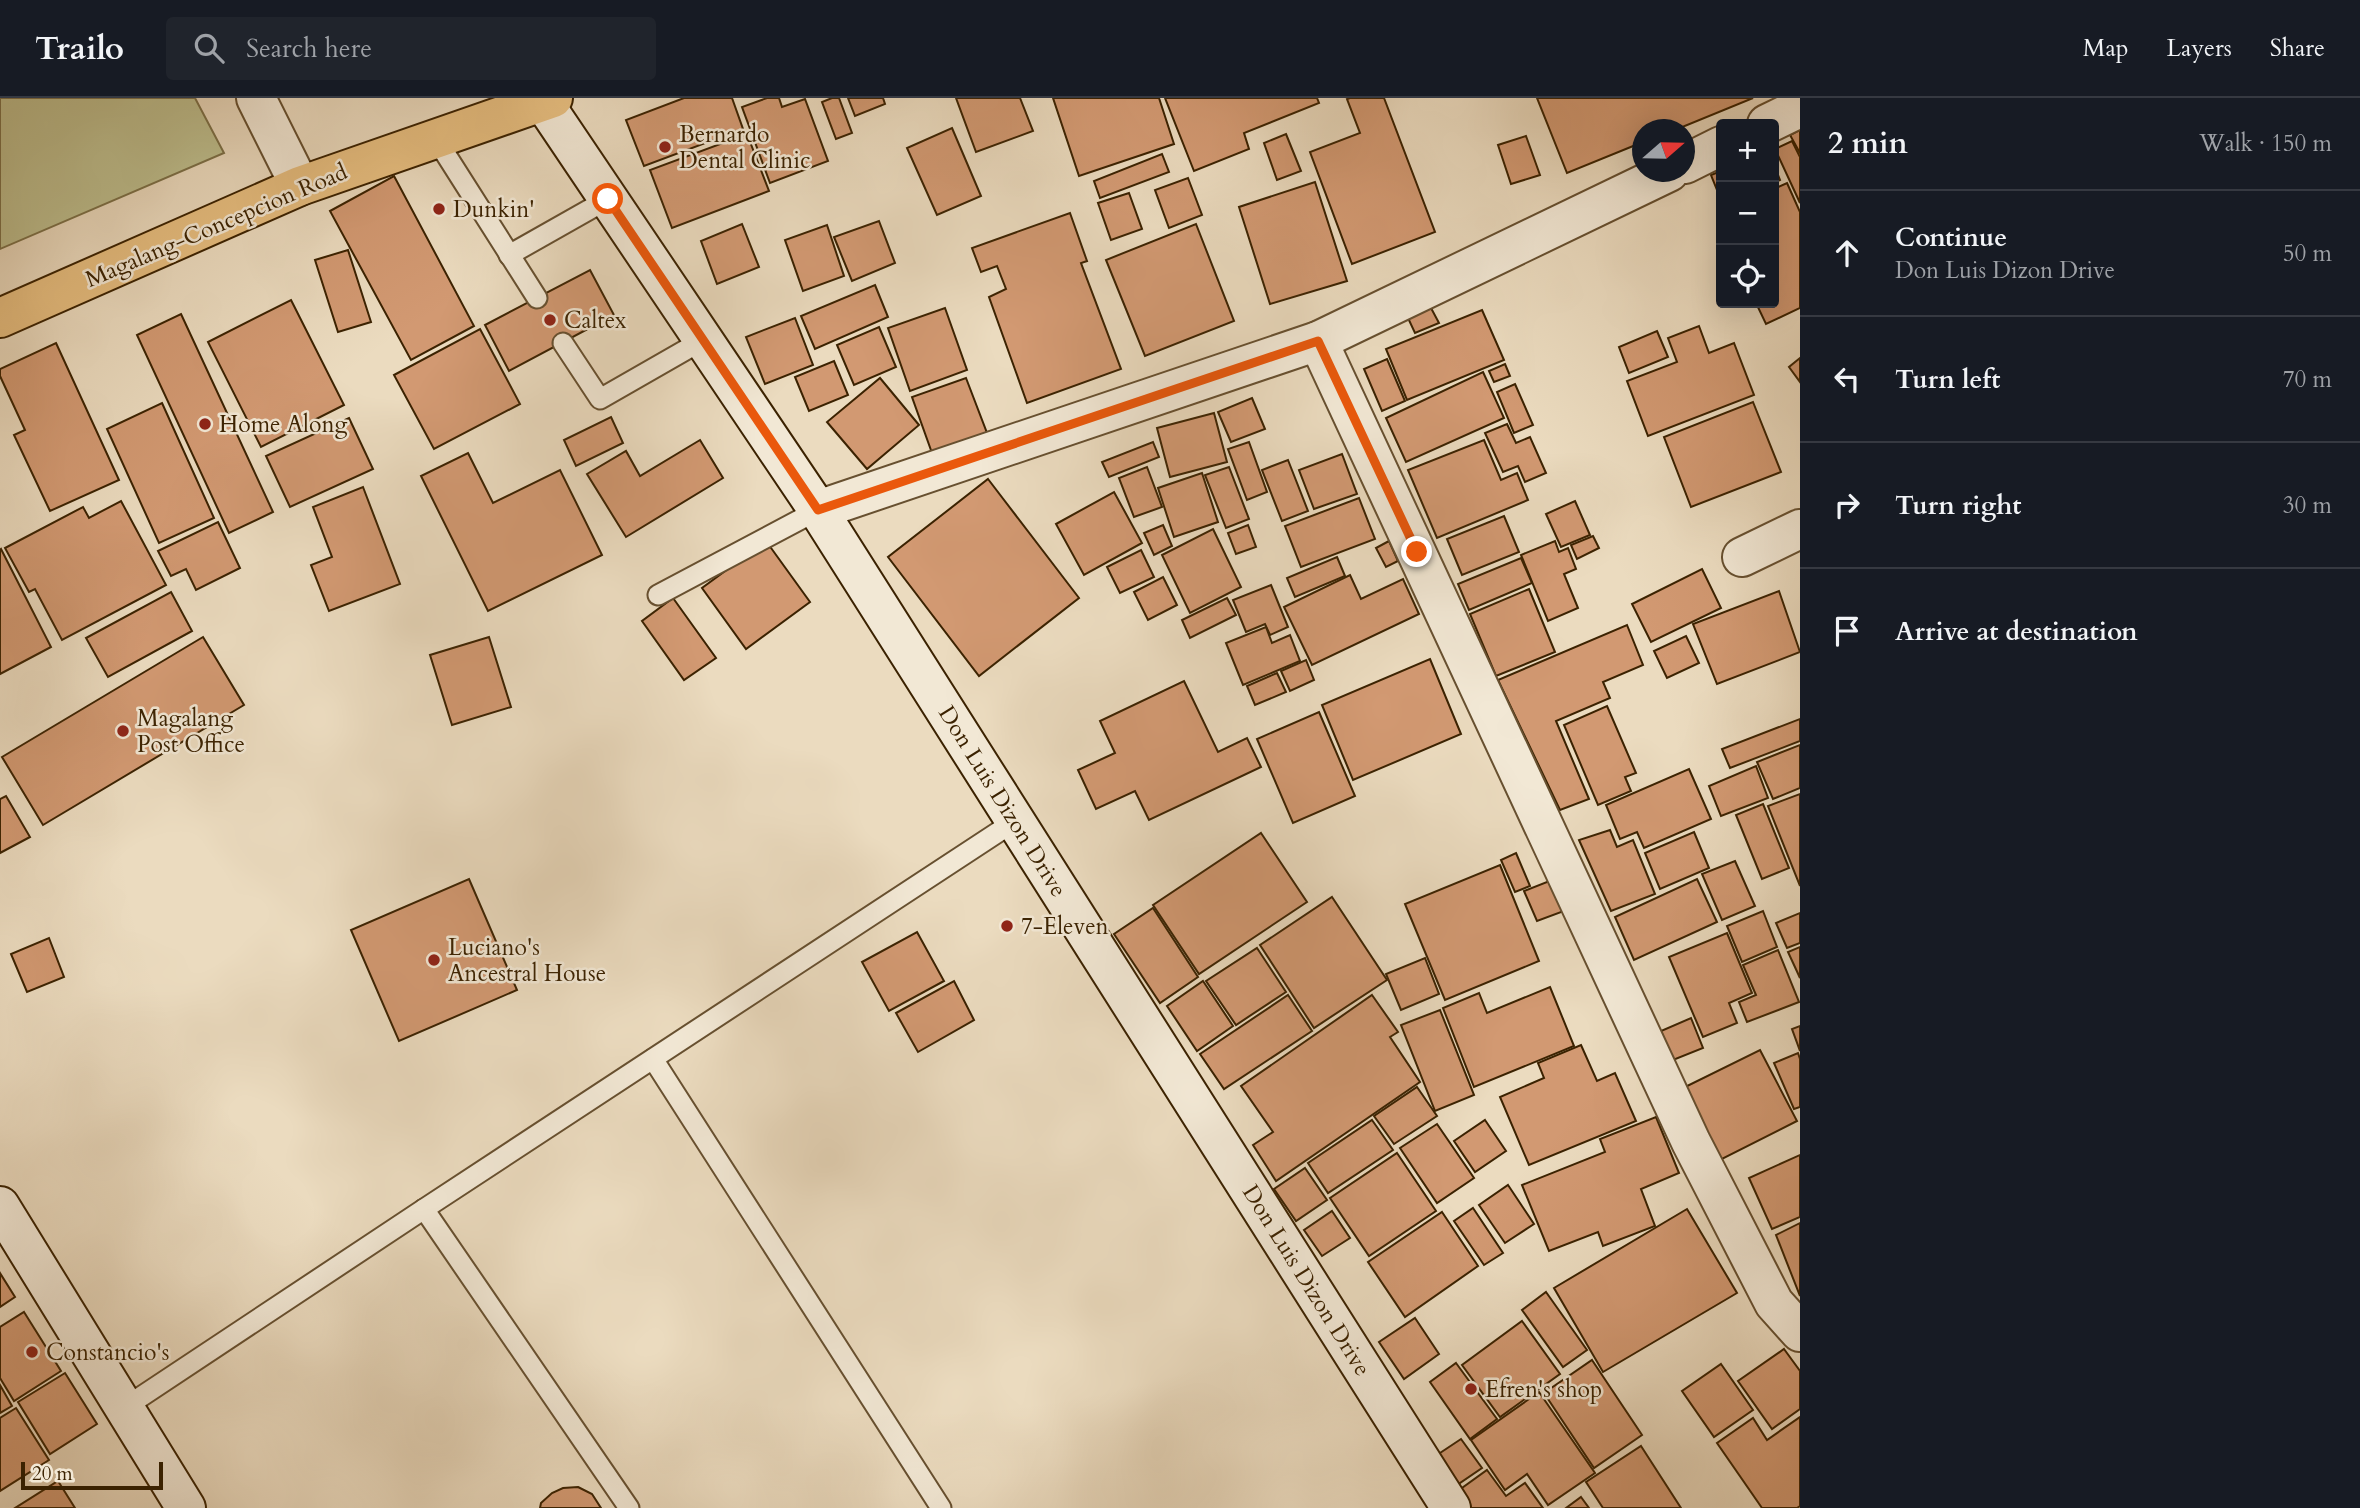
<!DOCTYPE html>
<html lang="en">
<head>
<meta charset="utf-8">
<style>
	body { margin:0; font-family:Cardo,serif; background:#20242c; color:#f1f3f6 }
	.controls { position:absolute; right:21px; top:21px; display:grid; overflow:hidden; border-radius:7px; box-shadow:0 7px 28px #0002 }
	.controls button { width:63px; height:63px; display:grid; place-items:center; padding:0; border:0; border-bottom:2px solid #363941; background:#171b24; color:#f1f3f6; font:35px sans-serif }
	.compass { position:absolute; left:1632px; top:21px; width:63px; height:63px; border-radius:50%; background:#171b24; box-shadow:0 7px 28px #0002; rotate:70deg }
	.scale { position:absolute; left:21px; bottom:18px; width:142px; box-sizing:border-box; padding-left:7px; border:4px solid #3b2201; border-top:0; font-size:19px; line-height:24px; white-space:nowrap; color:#3b2201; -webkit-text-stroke:5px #f2e8d5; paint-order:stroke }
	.stop { position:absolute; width:21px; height:21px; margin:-16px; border:5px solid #ea580c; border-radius:50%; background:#fff }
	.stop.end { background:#ea580c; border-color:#fff; box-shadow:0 2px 7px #0008 }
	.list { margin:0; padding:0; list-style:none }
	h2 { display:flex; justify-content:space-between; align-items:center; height:91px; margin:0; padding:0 28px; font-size:30px }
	h2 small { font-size:23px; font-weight:400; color:#9ea1a6 }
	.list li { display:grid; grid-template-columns:46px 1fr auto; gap:21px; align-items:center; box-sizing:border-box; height:126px; padding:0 28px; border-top:2px solid #363941 }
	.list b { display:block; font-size:26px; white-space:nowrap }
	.list p { margin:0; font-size:23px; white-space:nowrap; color:#9ea1a6 }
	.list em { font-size:23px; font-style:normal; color:#9ea1a6 }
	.icon { flex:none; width:38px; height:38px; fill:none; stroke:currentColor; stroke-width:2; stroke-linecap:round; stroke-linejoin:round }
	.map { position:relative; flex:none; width:1800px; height:1410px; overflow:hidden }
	header { display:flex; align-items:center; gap:42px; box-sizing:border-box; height:98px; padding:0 35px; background:#171b24; border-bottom:2px solid #363941 }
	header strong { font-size:33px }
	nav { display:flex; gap:38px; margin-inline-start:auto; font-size:24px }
	.search { width:490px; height:63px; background:#20242c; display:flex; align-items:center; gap:18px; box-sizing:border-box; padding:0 24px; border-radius:7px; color:#9ea1a6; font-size:26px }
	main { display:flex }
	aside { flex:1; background:#171b24 }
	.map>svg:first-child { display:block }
	.green { fill:#bdbe8e; stroke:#7c7048; stroke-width:2 }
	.building { fill:#d29972; stroke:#3b2201; stroke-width:2 }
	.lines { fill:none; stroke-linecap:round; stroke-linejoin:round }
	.lane-casing { stroke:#675030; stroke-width:23 }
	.street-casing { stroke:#675030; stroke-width:42 }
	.secondary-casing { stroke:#3b2201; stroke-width:42 }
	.primary-casing { stroke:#3b2201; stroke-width:42 }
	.lane { stroke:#f2e8d5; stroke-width:19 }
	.street { stroke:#f2e8d5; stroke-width:38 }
	.secondary { stroke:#f2e8d5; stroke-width:38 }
	.primary { stroke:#e6be80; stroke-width:38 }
	.route { stroke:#ea580c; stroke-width:9 }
	.poi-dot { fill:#8f2418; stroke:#f2e8d5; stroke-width:2.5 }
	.labels { text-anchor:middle; stroke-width:5; stroke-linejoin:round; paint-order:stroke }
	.poi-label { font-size:23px; fill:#3b2201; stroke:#f2e8d5; text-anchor:start }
	.street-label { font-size:23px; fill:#3b2201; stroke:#f2e8d5 }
</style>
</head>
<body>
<header>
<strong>Trailo</strong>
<div class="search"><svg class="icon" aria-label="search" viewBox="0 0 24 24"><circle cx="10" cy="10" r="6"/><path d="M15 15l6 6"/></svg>Search here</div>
<nav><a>Map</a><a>Layers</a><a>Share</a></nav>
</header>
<main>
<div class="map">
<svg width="1800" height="1410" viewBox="0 0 1800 1410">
	<rect width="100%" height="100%" fill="#ebdbbf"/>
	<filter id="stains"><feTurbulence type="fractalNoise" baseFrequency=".00286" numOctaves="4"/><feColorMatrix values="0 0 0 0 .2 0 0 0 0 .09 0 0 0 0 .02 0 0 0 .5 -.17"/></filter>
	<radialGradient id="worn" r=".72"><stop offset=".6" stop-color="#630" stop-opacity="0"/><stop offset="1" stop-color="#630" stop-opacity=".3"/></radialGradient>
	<path class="green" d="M0 0H195L224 55 0 151Z"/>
	<g class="building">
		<path d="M684 0H732L743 31 644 68 626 22Z"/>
		<path d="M767 0H779L782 9 805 1 828 63 770 85 742 9Z"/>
		<path d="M832 0H839L852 35 836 41 822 4Z"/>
		<path d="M848 0H883L885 6 855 18Z"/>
		<path d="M956 0H1020L1033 33 976 54Z"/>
		<path d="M1053 0H1159L1174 46 1079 78Z"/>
		<path d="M1165 0H1317L1319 5 1244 35 1249 51 1194 73Z"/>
		<path d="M1350 0H1384L1435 134 1352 166 1310 54 1360 35 1347 1Z"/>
		<path d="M1537 0H1753L1675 32H1643V44L1567 75Z"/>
		<path d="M952 30 981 98 937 117 907 50Z"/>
		<path d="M1800 32V55L1790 37Z"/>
		<path d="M747 36 769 93 672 130 650 72Z"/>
		<path d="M1286 36 1301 73 1277 82 1264 45Z"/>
		<path d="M1526 38 1540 77 1511 86 1498 47Z"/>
		<path d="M1792 43 1800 59V105L1775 51Z"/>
		<path d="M1162 56 1169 74 1100 100 1094 83Z"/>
		<path d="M1774 67 1780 82 1774 85Z"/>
		<path d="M1721 73V102L1711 77Z"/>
		<path d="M394 78 474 228 411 262 330 113Z"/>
		<path d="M1188 80 1202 117 1169 130 1155 92Z"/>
		<path d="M1315 84 1347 183 1270 206 1239 109Z"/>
		<path d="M1787 85 1800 114V210L1766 226 1756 205H1774V91Z"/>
		<path d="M1129 95 1142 131 1111 142 1098 105Z"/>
		<path d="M1070 115 1087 163 1081 165 1121 271 1027 305 989 199 1006 191 997 168 981 174 972 150Z"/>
		<path d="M879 123 895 165 852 183 834 139Z"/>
		<path d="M742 126 759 169 717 186 701 143Z"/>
		<path d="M1196 126 1234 223 1145 258 1106 162Z"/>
		<path d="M827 127 844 178 803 193 785 142Z"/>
		<path d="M348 152 371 224 338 234 315 162Z"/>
		<path d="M590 172 614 217 509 273 485 227Z"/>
		<path d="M875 187 888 219 815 251 801 218Z"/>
		<path d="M291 202 344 307 261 349 208 244Z"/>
		<path d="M945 210 967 272 910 293 888 230Z"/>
		<path d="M1431 210 1439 225 1415 235 1408 220Z"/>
		<path d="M1482 212 1504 262 1407 302 1386 251Z"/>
		<path d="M181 216 273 414 229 435 137 237Z"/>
		<path d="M795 220 813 267 765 286 746 239Z"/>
		<path d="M1699 228 1709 255 1734 245 1754 297 1648 338 1627 283 1677 264 1668 240Z"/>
		<path d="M879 229 896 269 854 287 837 247Z"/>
		<path d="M480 231 520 306 434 351 394 277Z"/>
		<path d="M1657 233 1668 259 1629 275 1619 249Z"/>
		<path d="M56 245 119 382 50 413 14 337 25 332 0 278V271Z"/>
		<path d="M1800 260V284L1789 269Z"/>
		<path d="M1387 261 1405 303 1382 313 1364 271Z"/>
		<path d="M834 263 848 297 809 313 795 279Z"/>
		<path d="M1505 266 1510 278 1494 284 1489 273Z"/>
		<path d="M1483 274 1504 320 1406 364 1386 320Z"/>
		<path d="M880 280 919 327 867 371 827 324Z"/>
		<path d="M966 280 987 335 932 355 912 299Z"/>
		<path d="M1515 286 1533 327 1514 335 1497 294Z"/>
		<path d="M1252 300 1265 331 1231 344 1218 314Z"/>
		<path d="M1753 304 1781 374 1691 409 1664 339Z"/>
		<path d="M162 305 214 420 159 445 107 331Z"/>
		<path d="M1214 315 1227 364 1170 379 1157 330Z"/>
		<path d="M611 319 623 345 576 368 564 342Z"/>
		<path d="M349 320 373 371 290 409 266 358Z"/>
		<path d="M1507 326 1516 345 1530 339 1546 375 1525 384 1518 368 1503 374 1485 335Z"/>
		<path d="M700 342 723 380 626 439 587 376 626 353 640 378Z"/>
		<path d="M1484 342 1501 382 1517 375 1528 402 1437 440 1408 372Z"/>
		<path d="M1153 344 1159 359 1109 379 1102 364Z"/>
		<path d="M1249 344 1267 394 1247 402 1228 351Z"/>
		<path d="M468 355 493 405 560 372 602 457 488 513 421 378Z"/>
		<path d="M1342 356 1357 396 1314 411 1299 372Z"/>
		<path d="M1288 362 1308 413 1282 423 1262 372Z"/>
		<path d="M1147 369 1162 409 1134 419 1119 380Z"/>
		<path d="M1229 369 1249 421 1226 430 1205 377Z"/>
		<path d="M1202 375 1218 424 1174 439 1158 390Z"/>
		<path d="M988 381 1079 500 979 578 888 459Z"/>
		<path d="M363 389 400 486 329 513 311 467 332 459 313 409Z"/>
		<path d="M1114 394 1142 445 1084 477 1056 426Z"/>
		<path d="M1359 400 1375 441 1301 469 1285 428Z"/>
		<path d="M121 403 166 487 62 542 35 491 29 494 5 450 83 409 89 420Z"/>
		<path d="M1575 403 1590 437 1561 449 1546 416Z"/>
		<path d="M1504 418 1519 454 1462 477 1447 441Z"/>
		<path d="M218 424 240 470 196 492 186 471 171 478 158 453Z"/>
		<path d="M1163 427 1172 448 1154 457 1144 435Z"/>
		<path d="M1248 427 1256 449 1236 456 1228 435Z"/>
		<path d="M1213 431 1241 489 1190 515 1162 457Z"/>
		<path d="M1593 438 1599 450 1577 461 1571 447Z"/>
		<path d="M766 443 810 504 746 551 702 490Z"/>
		<path d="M1389 443 1398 463 1386 469 1376 450Z"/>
		<path d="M1555 443 1559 454 1568 450 1576 471 1564 476 1578 510 1548 523 1521 457Z"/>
		<path d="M1 451 51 549 0 576V452Z"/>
		<path d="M1141 452 1154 479 1120 495 1107 469Z"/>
		<path d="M1337 459 1345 478 1295 499 1287 480Z"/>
		<path d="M1521 460 1532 485 1469 512 1458 486Z"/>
		<path d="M1702 471 1721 510 1651 544 1632 506Z"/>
		<path d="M1350 477 1361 501 1403 481 1419 516 1312 567 1284 509Z"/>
		<path d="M1163 479 1177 507 1148 522 1134 494Z"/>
		<path d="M1271 487 1288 529 1270 537 1265 526 1246 534 1233 502Z"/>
		<path d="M1529 491 1555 554 1496 578 1470 516Z"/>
		<path d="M1779 493 1800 554 1717 586 1693 526Z"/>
		<path d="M171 494 192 533 108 579 86 540Z"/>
		<path d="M673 500 716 560 684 582 642 523Z"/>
		<path d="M1227 500 1236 517 1190 540 1182 522Z"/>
		<path d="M1627 527 1643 567 1603 584 1610 600 1556 623 1589 701 1560 712 1498 582Z"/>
		<path d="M1266 529 1272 545 1290 537 1300 563 1243 587 1226 545Z"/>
		<path d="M1686 538 1699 565 1667 580 1654 553Z"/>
		<path d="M203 539 244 607 43 727 2 659Z"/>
		<path d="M489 539 511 609 452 627 430 557Z"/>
		<path d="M1430 561 1461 636 1353 682 1322 607Z"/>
		<path d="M1306 562 1314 582 1290 593 1281 573Z"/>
		<path d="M1277 575 1286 594 1255 607 1247 588Z"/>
		<path d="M1184 583 1218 654 1247 640 1261 669 1149 722 1135 693 1096 711 1078 672 1115 655 1100 623Z"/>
		<path d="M1607 608 1636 675 1625 679 1631 693 1598 707 1564 627Z"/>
		<path d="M1319 614 1355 698 1293 725 1257 641Z"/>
		<path d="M1800 621V643L1730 670 1722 651Z"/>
		<path d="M1800 647V690L1773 701 1757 664Z"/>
		<path d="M1756 668 1768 700 1721 718 1709 688Z"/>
		<path d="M1689 671 1711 721 1644 750 1637 734 1620 741 1606 707Z"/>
		<path d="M1800 696V788L1768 708Z"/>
		<path d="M6 698 30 739 0 755V701Z"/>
		<path d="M1763 706 1789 770 1762 781 1736 717Z"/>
		<path d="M1610 732 1617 749 1633 742 1655 796 1611 813 1579 742Z"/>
		<path d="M1694 734 1709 770 1660 791 1645 755Z"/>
		<path d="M1261 735 1307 804 1199 876 1153 807Z"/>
		<path d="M1516 755 1530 788 1515 794 1501 762Z"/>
		<path d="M1735 763 1755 808 1722 822 1702 776Z"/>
		<path d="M1500 767 1539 863 1445 902 1405 806Z"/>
		<path d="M469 781 517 892 399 943 351 832Z"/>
		<path d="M1697 781 1717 824 1634 862 1615 819Z"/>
		<path d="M1552 782 1564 813 1537 823 1524 793Z"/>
		<path d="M1332 799 1387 882 1314 930 1260 847Z"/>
		<path d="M1153 810 1198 879 1160 905 1114 836Z"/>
		<path d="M1763 813 1777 849 1742 864 1727 828Z"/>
		<path d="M1800 815V845L1787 850 1776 825Z"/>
		<path d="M917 834 944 883 889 913 862 864Z"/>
		<path d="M1727 835 1752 895 1729 905 1737 925 1703 939 1669 859Z"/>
		<path d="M49 840 64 879 27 894 11 856Z"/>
		<path d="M1800 849V880L1788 854Z"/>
		<path d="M1257 850 1286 894 1236 927 1206 883Z"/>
		<path d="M1778 852 1799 904 1747 924 1739 904 1756 897 1743 867Z"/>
		<path d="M1425 860 1439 896 1401 912 1386 876Z"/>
		<path d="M954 883 974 922 918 954 896 915Z"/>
		<path d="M1203 883 1233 928 1197 953 1167 908Z"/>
		<path d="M1550 889 1574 948 1474 989 1443 910 1479 895 1487 915Z"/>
		<path d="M1288 897 1312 933 1224 991 1200 956Z"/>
		<path d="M1372 897 1398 934 1390 939 1420 984 1276 1083 1253 1047 1273 1034 1241 988Z"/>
		<path d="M1440 912 1474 997 1435 1013 1401 927Z"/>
		<path d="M1691 920 1703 950 1673 962 1661 933Z"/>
		<path d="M1800 928V953L1792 931Z"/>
		<path d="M1581 947 1597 983 1615 975 1636 1023 1529 1067 1500 999 1544 980 1538 965Z"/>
		<path d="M1760 952 1797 1023 1716 1064 1679 992Z"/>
		<path d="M1798 955 1800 961V1009L1794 1011 1774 965Z"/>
		<path d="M1417 989 1437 1018 1394 1046 1374 1018Z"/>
		<path d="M1656 1019 1679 1075 1641 1091 1655 1128 1603 1148 1598 1134 1549 1153 1522 1087 1605 1054 1600 1041Z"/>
		<path d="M1372 1022 1393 1052 1328 1095 1308 1065Z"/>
		<path d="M1485 1022 1506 1053 1475 1074 1454 1043Z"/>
		<path d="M1437 1026 1474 1080 1437 1105 1400 1050Z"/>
		<path d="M1397 1055 1436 1113 1369 1158 1330 1100Z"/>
		<path d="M1800 1057V1119L1772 1131 1749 1080Z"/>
		<path d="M1305 1070 1327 1102 1296 1123 1274 1091Z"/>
		<path d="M1508 1087 1534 1126 1505 1145 1479 1107Z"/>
		<path d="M1473 1110 1503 1155 1484 1167 1454 1123Z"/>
		<path d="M1687 1111 1737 1195 1603 1274 1554 1190Z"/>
		<path d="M1332 1113 1350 1140 1322 1158 1304 1132Z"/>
		<path d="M1442 1114 1478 1168 1405 1219 1368 1164Z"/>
		<path d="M1800 1125V1198L1776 1137Z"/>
		<path d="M0 1175 15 1199 0 1209Z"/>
		<path d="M1546 1194 1587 1252 1563 1269 1522 1212Z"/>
		<path d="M24 1214 61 1273 14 1303 0 1280V1229Z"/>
		<path d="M1415 1220 1439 1256 1404 1281 1379 1244Z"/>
		<path d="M1522 1223 1560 1276 1500 1319 1462 1267Z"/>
		<path d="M1784 1251 1800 1273V1311L1772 1331 1738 1283Z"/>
		<path d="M1592 1262 1642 1337 1594 1370 1544 1295Z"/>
		<path d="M1456 1265 1497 1321 1470 1341 1430 1284Z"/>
		<path d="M1721 1266 1753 1312 1714 1339 1682 1293Z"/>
		<path d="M65 1275 97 1326 50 1356 18 1304Z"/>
		<path d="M0 1287 12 1308 0 1315Z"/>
		<path d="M1539 1294 1595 1375 1548 1407 1527 1376 1505 1392 1471 1342Z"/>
		<path d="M16 1310 49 1362 0 1393V1320Z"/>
		<path d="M1800 1319V1408L1797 1410H1762L1717 1345 1753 1320 1767 1342Z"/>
		<path d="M1461 1341 1482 1370 1454 1389 1434 1359Z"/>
		<path d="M1641 1348 1681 1410H1603L1586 1384Z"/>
		<path d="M1487 1372 1506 1398 1525 1385 1543 1410H1465L1455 1395Z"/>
		<path d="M58 1383 75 1410H15Z"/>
		<path d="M578 1389 592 1396 601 1410H540L541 1405 552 1395 563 1390Z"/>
		<path d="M1581 1399 1589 1410H1566Z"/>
	</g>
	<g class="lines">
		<g class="lane-casing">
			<g id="lane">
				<path d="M436 41 537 200"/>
				<path d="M509 157 608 101"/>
				<path d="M563 245 600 301 703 242"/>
				<path d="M658 497 818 412"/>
				<path d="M653 961 941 1410"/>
				<path d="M124 1310 424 1111"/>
				<path d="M629 1410 424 1111 1015 723"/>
			</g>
		</g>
		<g class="street-casing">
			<g id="street">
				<path d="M256 0 300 88"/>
				<path d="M1767 26 1800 10"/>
				<path d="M1685 66 1721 48"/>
				<path d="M1318 243 1691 1044 1774 1205 1800 1234"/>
				<path d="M818 412 1318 243 1669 74"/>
				<path d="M1742 459 1800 431"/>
			</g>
		</g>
		<g class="secondary-casing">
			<g id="secondary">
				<path d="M543 4 818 412 1451 1410"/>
				<path d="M0 1108 186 1410"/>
			</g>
		</g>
		<g class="primary-casing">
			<path id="primary" d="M0 220 300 88 553 0"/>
		</g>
		<use href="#lane" class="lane"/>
		<use href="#street" class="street"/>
		<use href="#secondary" class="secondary"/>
		<use href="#primary" class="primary"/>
	</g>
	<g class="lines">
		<path class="route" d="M608 101 818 412 1318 243 1417 454"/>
	</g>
	<g class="poi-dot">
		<circle cx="665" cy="49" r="7"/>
		<circle cx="439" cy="111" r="7"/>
		<circle cx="550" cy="222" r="7"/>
		<circle cx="205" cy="326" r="7"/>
		<circle cx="123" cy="633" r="7"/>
		<circle cx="1007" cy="828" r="7"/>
		<circle cx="434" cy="862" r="7"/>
		<circle cx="32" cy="1254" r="7"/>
		<circle cx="1471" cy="1291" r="7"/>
	</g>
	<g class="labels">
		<g class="poi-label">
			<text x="679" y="44">Bernardo<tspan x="679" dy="26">Dental Clinic</tspan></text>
			<text x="453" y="119">Dunkin'</text>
			<text x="564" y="230">Caltex</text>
			<text x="219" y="334">Home Along</text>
			<text x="137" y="628">Magalang<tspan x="137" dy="26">Post Office</tspan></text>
			<text x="1021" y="836">7-Eleven</text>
			<text x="448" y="857">Luciano's<tspan x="448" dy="26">Ancestral House</tspan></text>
			<text x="46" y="1262">Constancio's</text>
			<text x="1485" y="1299">Efren's shop</text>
		</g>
		<g class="street-label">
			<text transform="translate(216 127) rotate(-23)" y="8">Magalang-Concepcion Road</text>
			<text transform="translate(1003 703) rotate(58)" y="8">Don Luis Dizon Drive</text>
			<text transform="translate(1307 1182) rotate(58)" y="8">Don Luis Dizon Drive</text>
		</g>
	</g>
	<rect width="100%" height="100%" filter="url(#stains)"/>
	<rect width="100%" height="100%" fill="url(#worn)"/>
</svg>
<div class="controls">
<button>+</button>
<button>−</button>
<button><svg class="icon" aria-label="locate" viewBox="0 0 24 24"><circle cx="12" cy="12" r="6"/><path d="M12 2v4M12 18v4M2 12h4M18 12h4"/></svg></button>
</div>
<svg class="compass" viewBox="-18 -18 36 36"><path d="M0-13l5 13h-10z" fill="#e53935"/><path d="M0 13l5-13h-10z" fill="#9ea1a6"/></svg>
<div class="scale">20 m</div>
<div class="stop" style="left:608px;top:101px"></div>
<div class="stop end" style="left:1417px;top:454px"></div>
</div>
<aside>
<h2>2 min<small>Walk · 150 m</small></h2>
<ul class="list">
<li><svg class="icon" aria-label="ahead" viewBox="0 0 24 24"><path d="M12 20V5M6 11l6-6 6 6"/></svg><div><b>Continue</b><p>Don Luis Dizon Drive</p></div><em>50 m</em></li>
<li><svg class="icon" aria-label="left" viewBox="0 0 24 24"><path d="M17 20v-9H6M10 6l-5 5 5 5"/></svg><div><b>Turn left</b></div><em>70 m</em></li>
<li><svg class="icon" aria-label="right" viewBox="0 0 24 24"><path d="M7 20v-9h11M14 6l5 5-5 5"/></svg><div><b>Turn right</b></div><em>30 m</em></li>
<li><svg class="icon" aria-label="arrive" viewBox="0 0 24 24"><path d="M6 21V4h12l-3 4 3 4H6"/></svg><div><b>Arrive at destination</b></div></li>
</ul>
</aside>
</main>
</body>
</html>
